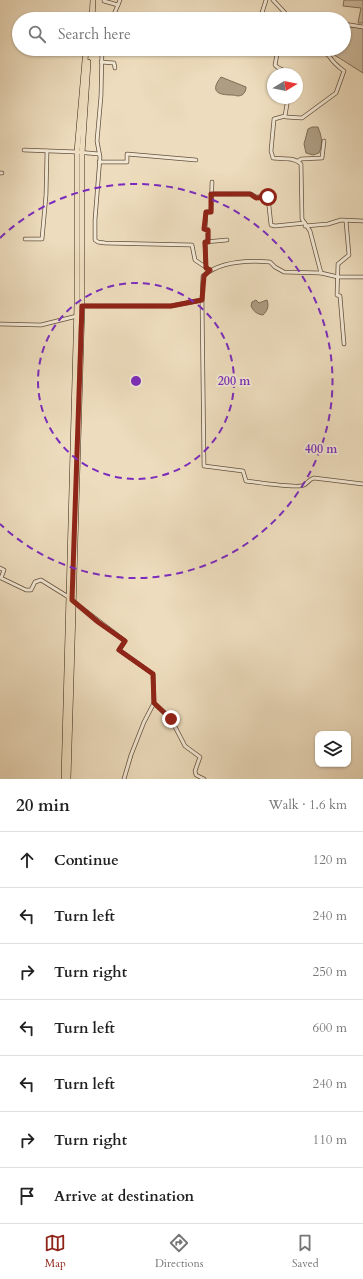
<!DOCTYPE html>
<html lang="en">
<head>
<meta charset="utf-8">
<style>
	body { margin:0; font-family:Cardo,serif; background:#f2f2f2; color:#222 }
	.controls { position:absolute; right:12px; bottom:12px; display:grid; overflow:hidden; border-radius:8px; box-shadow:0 1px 3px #0004 }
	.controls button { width:36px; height:36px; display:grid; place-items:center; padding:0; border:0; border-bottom:1px solid #e0e0e0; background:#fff; color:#222; font:20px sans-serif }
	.compass { position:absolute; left:267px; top:68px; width:36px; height:36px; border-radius:50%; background:#fff; box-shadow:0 1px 3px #0004; rotate:80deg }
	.stop { position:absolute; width:12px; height:12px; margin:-9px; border:3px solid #8f2418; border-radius:50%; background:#fff }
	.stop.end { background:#8f2418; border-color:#fff; box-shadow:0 1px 4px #0008 }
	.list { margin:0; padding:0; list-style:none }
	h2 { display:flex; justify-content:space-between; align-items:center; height:52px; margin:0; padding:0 16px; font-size:17px }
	h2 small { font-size:13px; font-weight:400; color:#767676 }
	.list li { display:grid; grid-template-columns:26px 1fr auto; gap:12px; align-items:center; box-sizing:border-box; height:56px; padding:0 16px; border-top:1px solid #e0e0e0 }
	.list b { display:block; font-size:15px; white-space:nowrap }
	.list em { font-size:13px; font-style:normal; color:#767676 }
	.icon { flex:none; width:22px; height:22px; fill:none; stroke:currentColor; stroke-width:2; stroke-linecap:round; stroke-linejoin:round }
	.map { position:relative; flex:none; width:363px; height:779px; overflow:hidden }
	.search { position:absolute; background:#fff; box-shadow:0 1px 3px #0004; left:12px; right:12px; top:12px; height:44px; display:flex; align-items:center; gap:10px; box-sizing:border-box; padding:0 14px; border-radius:22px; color:#767676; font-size:15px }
	.sheet { height:444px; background:#fff }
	nav { display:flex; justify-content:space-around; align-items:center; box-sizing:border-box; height:56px; border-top:1px solid #e0e0e0; background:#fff; font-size:11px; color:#767676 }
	nav a { display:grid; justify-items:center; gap:2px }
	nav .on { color:#8f2418 }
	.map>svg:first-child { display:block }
	.green { fill:#cebca0; stroke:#826f5a }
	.water { fill:#ae9d83; stroke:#7e6c56 }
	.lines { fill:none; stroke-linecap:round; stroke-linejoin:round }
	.minor-casing { stroke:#63503e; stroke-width:4.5 }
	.primary-casing { stroke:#352213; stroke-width:6 }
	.minor { stroke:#f3e8d4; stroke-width:3 }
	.primary { stroke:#eddcbd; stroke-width:5 }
	.route { stroke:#8f2418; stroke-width:5 }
	.ring { fill:none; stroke:#7b2cbf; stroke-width:2; stroke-dasharray:7 5 }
	.centre { fill:#7b2cbf; stroke:#f3e8d4; stroke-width:2 }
	.ring-label { font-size:12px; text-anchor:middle; font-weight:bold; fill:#7b2cbf; stroke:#f3e8d4; stroke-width:4; stroke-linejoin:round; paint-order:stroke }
</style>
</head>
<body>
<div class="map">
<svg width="363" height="779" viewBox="0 0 363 779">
	<rect width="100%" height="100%" fill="#eddcbd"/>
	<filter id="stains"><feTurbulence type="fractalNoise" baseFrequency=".005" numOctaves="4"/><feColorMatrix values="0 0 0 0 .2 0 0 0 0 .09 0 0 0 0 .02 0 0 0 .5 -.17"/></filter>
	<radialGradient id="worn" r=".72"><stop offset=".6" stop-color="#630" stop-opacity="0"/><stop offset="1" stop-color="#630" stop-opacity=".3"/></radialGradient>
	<g class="green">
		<path d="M344 0H363V23H358L361 8 343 6Z"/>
		<path d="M344 26 363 28V73L325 49H344Z"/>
	</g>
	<g class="water">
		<path d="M221 77 246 87C246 90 245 93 242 95 238 97 235 95 232 95 217 95 210 91 221 77Z"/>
		<path d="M312 127H318C322 137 323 144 319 153L313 155 306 153 304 144 308 129Z"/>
		<path d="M256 300 259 303 267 300C269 306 268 310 263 315 257 314 254 312 251 306L252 302Z"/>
	</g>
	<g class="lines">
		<g class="minor-casing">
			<g id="minor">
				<path d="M273 0 286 14 295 19"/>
				<path d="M104 1 118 5"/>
				<path d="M112 19 120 0"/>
				<path d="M260 19 266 0"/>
				<path d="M344 24 363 27"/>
				<path d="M102 49 101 96 97 141 100 157 95 220V240L98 242 105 243 192 245 195 260 210 270"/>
				<path d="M278 49 275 65C279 70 284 69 289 74"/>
				<path d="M101 62 114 63 115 68"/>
				<path d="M288 98 285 116 274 119 271 151 273 158C282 159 294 157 301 164L302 219 310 231 321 273"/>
				<path d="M286 117 302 118 336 93 344 71C337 66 333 62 329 56 326 53 323 53 321 49"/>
				<path d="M24 150 77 152 99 154"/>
				<path d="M298 161 301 159 322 158 324 141"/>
				<path d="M99 162H127V154L196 160"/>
				<path d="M0 173H2"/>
				<path d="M211 194H251L256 197H268L271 225 275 226 305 223"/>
				<path d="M305 226 328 224 341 220 363 221"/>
				<path d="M25 239H42L46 195 47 151"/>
				<path d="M208 242V230L205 229 206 212H211L212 182"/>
				<path d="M206 268 205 242 227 240"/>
				<path d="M363 277H338L321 273 284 272 275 267 270 262C247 260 221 261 203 276L202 300 204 466 243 471 246 481C256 482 297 489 304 485 308 483 309 479 314 478L363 484"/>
				<path d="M82 306H171L202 300"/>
				<path d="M0 324 41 325 77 316"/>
				<path d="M344 344 340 296 337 295 338 264 349 255 346 221"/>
				<path d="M0 568 4 570 1 578 26 590H31L35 582 41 580 70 598"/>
				<path d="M74 602 125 641 119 650 153 674 154 703 171 719 185 746 200 757 195 771 196 775 204 779"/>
				<path d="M124 779 131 755 144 722 154 703"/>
			</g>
		</g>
		<g class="primary-casing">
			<g id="primary">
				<path d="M92 19 93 0"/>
				<path d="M64 779 77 305V152L86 49"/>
				<path d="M68 779 82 306V153L88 62"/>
			</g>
		</g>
		<use href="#minor" class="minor"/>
		<use href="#primary" class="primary"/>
	</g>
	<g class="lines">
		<path class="route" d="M171 719 154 703 153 674 119 650 125 641 98 622 72 600 82 306H171L202 300 204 276 210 270 206 268 205 242H208V230L204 229 206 212H211V194H250L256 198 268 197"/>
	</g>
	<g class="ring">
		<circle cx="136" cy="381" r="98"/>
		<path d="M0 238A197 197 0 1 1 0 524"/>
	</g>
	<circle cx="136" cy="381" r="6" class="centre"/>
	<g class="ring-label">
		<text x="234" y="385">200 m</text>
		<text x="321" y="453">400 m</text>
	</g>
	<rect width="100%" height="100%" filter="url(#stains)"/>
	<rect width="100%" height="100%" fill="url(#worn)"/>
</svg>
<div class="controls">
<button><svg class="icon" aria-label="layers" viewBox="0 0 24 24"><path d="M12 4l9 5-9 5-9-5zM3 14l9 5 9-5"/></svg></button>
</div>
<svg class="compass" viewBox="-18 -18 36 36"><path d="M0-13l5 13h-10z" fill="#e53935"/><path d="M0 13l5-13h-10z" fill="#767676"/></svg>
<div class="stop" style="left:268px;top:197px"></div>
<div class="stop end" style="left:171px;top:719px"></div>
<div class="search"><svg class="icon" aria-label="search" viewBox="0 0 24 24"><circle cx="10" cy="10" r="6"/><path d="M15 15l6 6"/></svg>Search here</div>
</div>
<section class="sheet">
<h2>20 min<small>Walk · 1.6 km</small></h2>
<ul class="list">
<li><svg class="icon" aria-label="ahead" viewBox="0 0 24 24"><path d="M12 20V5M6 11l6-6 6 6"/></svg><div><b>Continue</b></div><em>120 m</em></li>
<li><svg class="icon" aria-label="left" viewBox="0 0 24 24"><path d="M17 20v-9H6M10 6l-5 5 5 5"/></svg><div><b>Turn left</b></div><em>240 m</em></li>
<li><svg class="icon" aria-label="right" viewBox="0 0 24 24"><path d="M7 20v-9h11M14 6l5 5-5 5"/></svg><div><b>Turn right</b></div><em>250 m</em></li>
<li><svg class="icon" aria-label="left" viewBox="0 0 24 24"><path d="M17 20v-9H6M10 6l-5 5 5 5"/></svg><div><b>Turn left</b></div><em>600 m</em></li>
<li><svg class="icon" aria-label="left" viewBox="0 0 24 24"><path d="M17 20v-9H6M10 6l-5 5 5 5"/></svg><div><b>Turn left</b></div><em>240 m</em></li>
<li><svg class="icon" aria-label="right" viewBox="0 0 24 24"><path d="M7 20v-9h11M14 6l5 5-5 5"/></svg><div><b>Turn right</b></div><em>110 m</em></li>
<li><svg class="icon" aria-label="arrive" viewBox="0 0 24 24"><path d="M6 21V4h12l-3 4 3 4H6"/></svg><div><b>Arrive at destination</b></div></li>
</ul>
</section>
<nav>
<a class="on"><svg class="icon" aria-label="map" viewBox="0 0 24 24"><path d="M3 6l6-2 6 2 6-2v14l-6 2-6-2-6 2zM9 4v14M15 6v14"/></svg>Map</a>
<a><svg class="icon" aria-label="directions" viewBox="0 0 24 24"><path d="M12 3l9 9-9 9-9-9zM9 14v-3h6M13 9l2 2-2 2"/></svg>Directions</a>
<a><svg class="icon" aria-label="saved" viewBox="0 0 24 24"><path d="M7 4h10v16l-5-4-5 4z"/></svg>Saved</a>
</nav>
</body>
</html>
